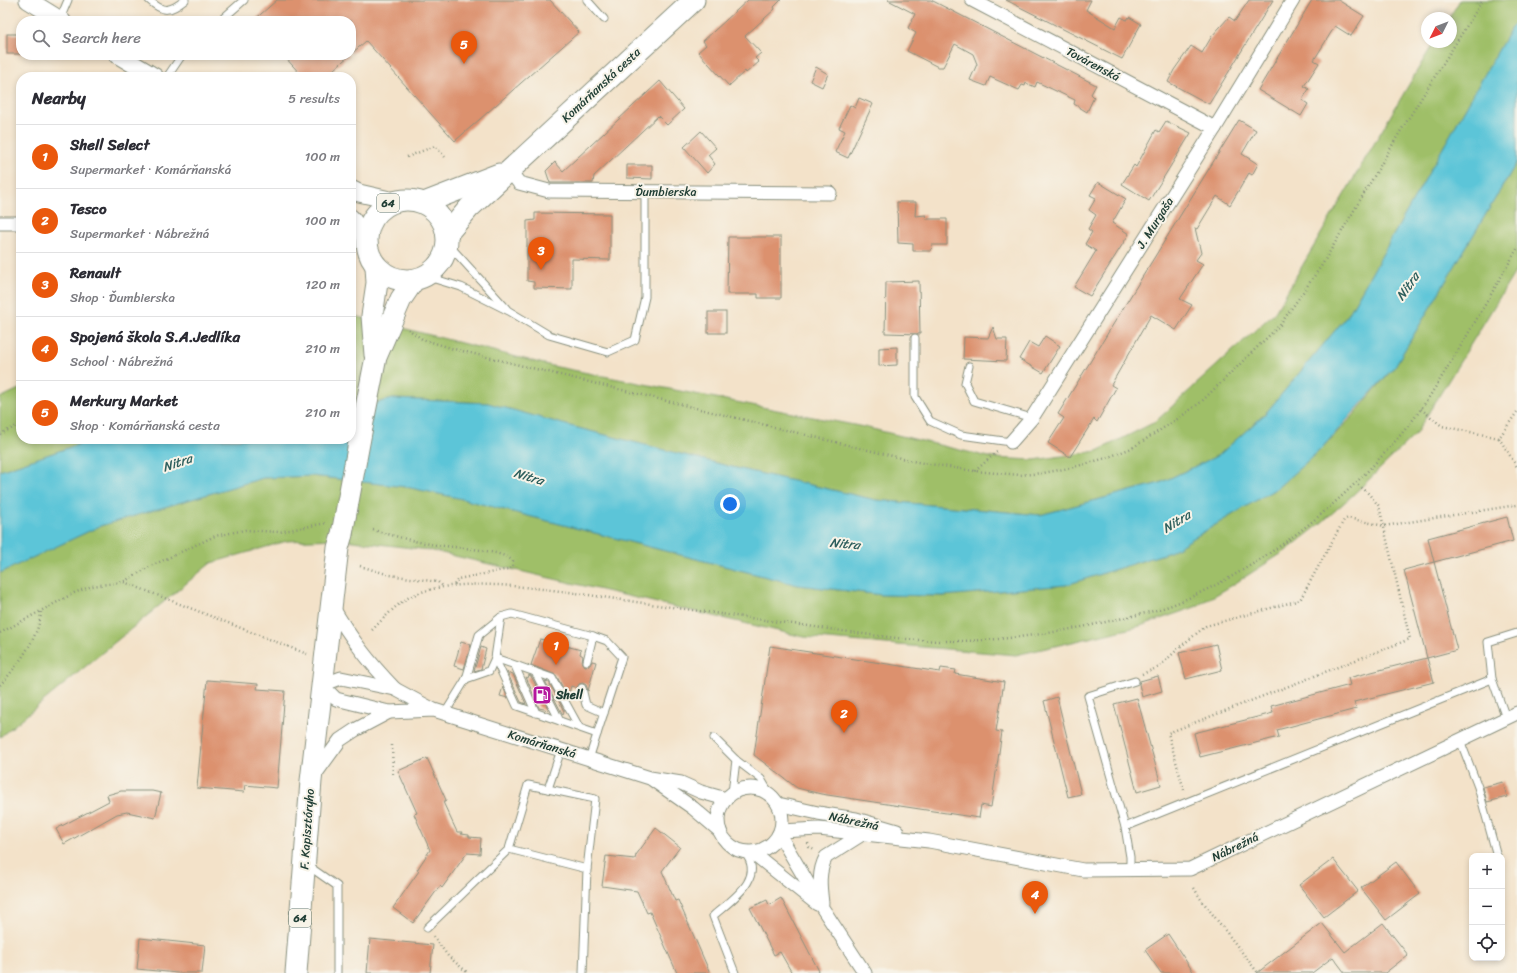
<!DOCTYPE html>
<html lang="en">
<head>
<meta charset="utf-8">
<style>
	body { margin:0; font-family:Sriracha,sans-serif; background:#f2f2f3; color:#2b2b33 }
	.controls { position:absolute; right:12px; bottom:12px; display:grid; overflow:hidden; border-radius:8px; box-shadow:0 2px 6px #0003 }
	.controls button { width:36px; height:36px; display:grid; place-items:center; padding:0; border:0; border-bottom:1px solid #e1e1e2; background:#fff; color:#2b2b33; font:20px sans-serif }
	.compass { position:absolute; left:1421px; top:12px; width:36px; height:36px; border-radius:50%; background:#fff; box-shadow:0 2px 6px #0003; rotate:228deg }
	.you { position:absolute; left:730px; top:504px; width:14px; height:14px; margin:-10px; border:3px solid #fff; border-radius:50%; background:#1a73e8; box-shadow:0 0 0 6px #1a73e833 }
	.badge { display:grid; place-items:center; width:26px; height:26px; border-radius:50%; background:#ea580c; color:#fff; font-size:13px; font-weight:700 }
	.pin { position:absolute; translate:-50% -33px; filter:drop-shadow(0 1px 2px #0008) }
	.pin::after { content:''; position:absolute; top:21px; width:14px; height:12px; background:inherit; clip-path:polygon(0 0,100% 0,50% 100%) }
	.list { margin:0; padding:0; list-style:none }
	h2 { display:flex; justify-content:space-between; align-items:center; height:52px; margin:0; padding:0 16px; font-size:17px }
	h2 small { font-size:13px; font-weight:400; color:#7c7c81 }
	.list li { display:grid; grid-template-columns:26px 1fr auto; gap:12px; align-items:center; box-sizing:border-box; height:64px; padding:0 16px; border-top:1px solid #e1e1e2 }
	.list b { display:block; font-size:15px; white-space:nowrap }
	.list p { margin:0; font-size:13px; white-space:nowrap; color:#7c7c81 }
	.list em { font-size:13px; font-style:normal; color:#7c7c81 }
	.icon { flex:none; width:22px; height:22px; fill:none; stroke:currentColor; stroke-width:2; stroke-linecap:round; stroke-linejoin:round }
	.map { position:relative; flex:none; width:1517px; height:973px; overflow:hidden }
	.search { position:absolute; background:#fff; box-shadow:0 2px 6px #0003; left:16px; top:16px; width:340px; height:44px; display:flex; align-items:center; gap:10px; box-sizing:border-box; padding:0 14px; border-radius:16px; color:#7c7c81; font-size:15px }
	.panel { position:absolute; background:#fff; box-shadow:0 2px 6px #0003; left:16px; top:72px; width:340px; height:372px; border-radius:16px }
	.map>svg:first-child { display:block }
	.green { fill:#9fbf68; stroke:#5f7e4e }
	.water { fill:#5cc5d8; stroke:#3e8186 }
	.building { fill:#dc916e }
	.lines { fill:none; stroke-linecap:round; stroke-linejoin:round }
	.service-casing { stroke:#89907e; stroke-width:9 }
	.minor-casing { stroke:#89907e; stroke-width:15 }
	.tertiary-casing { stroke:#89907e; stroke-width:19 }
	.primary-casing { stroke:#89907e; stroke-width:23 }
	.path { stroke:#89907e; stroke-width:2.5; stroke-dasharray:1 3; stroke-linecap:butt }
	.service { stroke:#fff; stroke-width:7 }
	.minor { stroke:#fff; stroke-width:13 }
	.tertiary { stroke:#fff; stroke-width:17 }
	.primary { stroke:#fff; stroke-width:21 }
	.primary-bridge-casing { stroke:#89907e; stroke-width:23; stroke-linecap:butt }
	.primary-bridge { stroke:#fff; stroke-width:21 }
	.labels { text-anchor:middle; stroke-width:4; stroke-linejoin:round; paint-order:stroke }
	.shield { fill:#f7f3e8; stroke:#60746a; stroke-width:1 }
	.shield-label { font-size:11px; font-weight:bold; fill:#1f3d34 }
	.street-label { font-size:12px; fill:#1f3d34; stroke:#f7f3e8 }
	.poi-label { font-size:12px; font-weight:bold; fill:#1f3d34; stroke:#f7f3e8; text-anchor:start }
	.water-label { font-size:13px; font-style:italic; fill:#2e5f5d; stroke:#f7f3e8 }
</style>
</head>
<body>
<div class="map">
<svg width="1517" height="973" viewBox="0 0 1517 973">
	<rect width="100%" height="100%" fill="#f7f3e8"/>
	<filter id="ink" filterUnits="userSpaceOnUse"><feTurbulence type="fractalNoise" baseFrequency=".025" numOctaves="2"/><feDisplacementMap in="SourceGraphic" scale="8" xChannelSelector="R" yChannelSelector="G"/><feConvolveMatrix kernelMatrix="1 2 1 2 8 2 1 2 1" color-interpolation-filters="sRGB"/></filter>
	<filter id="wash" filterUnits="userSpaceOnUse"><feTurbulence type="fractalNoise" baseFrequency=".012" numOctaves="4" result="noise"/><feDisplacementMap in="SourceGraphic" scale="16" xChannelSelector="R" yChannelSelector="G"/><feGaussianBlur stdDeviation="0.9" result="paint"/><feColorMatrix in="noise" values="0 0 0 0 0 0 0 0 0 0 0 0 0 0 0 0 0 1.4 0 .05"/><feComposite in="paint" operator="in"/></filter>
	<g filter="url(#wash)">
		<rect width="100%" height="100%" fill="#f3e2c9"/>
		<g class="green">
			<path d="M1460 0H1517V22L1511 28 1348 315 1265 414 1219 455 1160 483 1040 515 876 500 732 467 570 426 488 403 393 399 351 409V315L552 366 864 427 993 458 1034 460 1097 451 1155 422 1275 312 1434 42H1451V18H1449Z"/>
			<path d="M1517 162V269L1415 435 1355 493 1320 524 1287 550 1231 586 1195 607 1137 627 1016 655 804 637 429 550 336 539 287 541 211 563 0 737V573L100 526 263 478 312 476 406 487 458 498 798 585 882 595 943 596 1066 585 1170 552 1277 488 1320 450 1352 417 1395 366Z"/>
			<path d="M21 388V439H94L0 471V398Z"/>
		</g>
		<path class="water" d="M1517 22V162L1395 366 1320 450 1277 488 1170 552 1066 585 943 596 882 595 798 585 458 498 406 487 312 476 263 478 100 526 0 573V471L94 439H351V409L393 399 488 403 570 426 732 467 876 500 1040 515 1160 483 1219 455 1265 414 1348 315 1511 28Z"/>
		<g id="blocks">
			<g class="building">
				<path d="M277 0H550L579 32 455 141 366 41 351 54V21H253Z"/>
				<path d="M748 0H781L774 7 775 9 745 36 761 53 755 58 759 62 746 73 745 71 729 86 698 52 706 45 703 41Z"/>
				<path d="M888 0H931L1096 85 1091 94 1094 97 1087 112 1074 104 1075 100 1037 82 1035 87 1026 83 1025 86 1022 85 1019 90 990 77 986 86 970 80 977 64 973 54 955 44 943 67H938L907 51 916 33 908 28 915 14Z"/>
				<path d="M1006 0H1091L1086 10 1115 28 1121 17 1127 20 1129 17 1141 24 1122 59Z"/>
				<path d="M1249 0H1273L1209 104 1168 82 1174 70 1191 46 1202 53 1212 36 1229 17 1235 21Z"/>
				<path d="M1312 0H1338L1364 16 1351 36 1335 26 1314 60 1319 63 1304 86 1309 89 1302 100 1308 104 1301 116 1258 90Z"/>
				<rect x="7" y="34" width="14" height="20"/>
				<path d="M283 55H350L325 77H303Z"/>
				<path d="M816 67 828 74 822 87 810 81Z"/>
				<path d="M660 81 684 109 667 125 658 116 594 176 593 183H550L546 171 555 162 563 171Z"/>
				<path d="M859 98 873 104 848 158 835 152 845 131 839 128 850 105 855 108Z"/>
				<path d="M1239 120 1256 130 1242 154 1258 164 1252 175 1249 173 1230 205 1217 196 1197 229 1195 228 1201 253 1196 260 1203 264 1180 299 1192 305 1176 330 1151 315 1111 385 1116 388 1097 422 1094 419 1070 457 1048 443 1064 418 1058 414Z"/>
				<path d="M1166 121 1191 133 1149 201 1122 184 1134 165 1136 167 1156 130 1159 132Z"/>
				<path d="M701 131 716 148 708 155 715 164 707 173 684 147Z"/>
				<path d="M627 165H652V179L627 178Z"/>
				<path d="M1098 182 1126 199 1112 223 1129 234 1090 296 1074 287 1096 251 1085 244 1092 232 1088 229 1096 215 1089 210 1096 198 1090 195Z"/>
				<path d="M897 202H916L915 216 926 215 925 219H947V245H932L931 251H913V244L898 243Z"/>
				<path d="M535 213 610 214V260L572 259V289L534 288V282L527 281V221L535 220Z"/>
				<path d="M728 237H781V298H758V294H727Z"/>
				<path d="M919 281 920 334 885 333 886 282Z"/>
				<rect x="708" y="312" width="18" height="21"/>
				<path d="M993 327 997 339H1007L1006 361 963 359 964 337 988 338Z"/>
				<path d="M1045 336 1060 346 1043 373 1019 359 1029 342 1038 347Z"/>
				<path d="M897 347V365L879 366V348Z"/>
				<path d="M1507 517 1513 541 1434 562 1428 538Z"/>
				<path d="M1434 562 1457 650 1427 658 1404 570Z"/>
				<path d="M540 639 581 650 580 654 583 656 582 662 585 666 590 665 592 661 596 662 588 691 586 685 583 683 579 684 577 688 571 686 568 697 556 675 531 665Z"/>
				<path d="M461 642 471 645 464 669 454 666Z"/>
				<path d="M1216 644 1222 670 1186 679 1179 653Z"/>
				<path d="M770 646 940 672 941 668 956 670 955 674 1004 682 996 731 1002 732 991 807 981 805 979 818 821 794 797 788 754 755Z"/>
				<path d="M481 647 486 649 481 669 474 671Z"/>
				<path d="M1427 658 1434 682 1354 702 1356 709 1277 730 1279 737 1200 757 1194 733 1273 713 1271 706 1350 685 1348 678Z"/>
				<path d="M507 672 513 674 526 704 521 702Z"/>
				<path d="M529 675 531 676 549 710 539 708 526 677 528 678Z"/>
				<path d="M1158 676 1162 691 1142 697 1139 684 1140 681Z"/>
				<path d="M207 680 258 684 257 689 285 691 277 788 245 785 244 792 197 788Z"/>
				<path d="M545 681 549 682 564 711 563 715Z"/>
				<path d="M503 687 508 698 500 696Z"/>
				<path d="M1057 697 1081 794 1068 797 1044 701Z"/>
				<path d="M1137 698 1161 785 1137 792 1114 704Z"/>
				<path d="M427 758 446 800 443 802 457 832H462L461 834 469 835V837L481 838 480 854 467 853 442 888 440 886 413 923 393 908 419 871 417 870 430 850 414 814 417 813 398 771Z"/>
				<path d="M1503 782 1507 797 1487 802 1483 787Z"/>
				<path d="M121 791H152L161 793 155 818 127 812 117 814 64 844 56 829 109 801 107 795Z"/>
				<path d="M656 828 680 847 662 871 675 901 678 900 710 973H677L650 912 647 913 637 891 602 886 606 856 635 859 636 855Z"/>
				<path d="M1333 859 1358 891 1324 917 1299 885Z"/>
				<path d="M1396 862 1420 894 1386 920 1361 888Z"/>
				<path d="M781 898 792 919 820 973H792L780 952 774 955 750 908 767 900 769 905Z"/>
				<path d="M1322 923 1345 952 1383 923 1408 955 1385 973H1345L1333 957 1312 973H1257Z"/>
				<path d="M1168 934 1194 973H1161L1145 950Z"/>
				<path d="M140 938 205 945 202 973H177L137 969Z"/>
				<path d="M370 939 433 945 430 973H367Z"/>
			</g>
		</g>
	</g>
	<g filter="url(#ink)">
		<use href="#blocks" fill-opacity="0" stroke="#89907e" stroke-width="1"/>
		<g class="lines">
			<g class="service-casing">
				<g id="service">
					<path d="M149 0C163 13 170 12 185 0"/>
					<path d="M587 0 604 19"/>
					<path d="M60 19 68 0"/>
					<path d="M220 21 244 0"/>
					<path d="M167 77 182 55"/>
					<path d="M447 243 506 308"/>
					<path d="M425 276 461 287 509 311 549 335 608 352 635 340 645 297V192"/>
					<path d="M915 338V397L930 421 961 435 1011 442"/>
					<path d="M969 366 965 383 974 401 1032 418"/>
					<path d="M495 658 517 706 597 734"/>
					<path d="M495 658 552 678 579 727"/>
					<path d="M587 661 593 636"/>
					<path d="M515 666 536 713"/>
					<path d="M535 672 560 721"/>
					<path d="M466 679 489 671 495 658 501 617"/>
					<path d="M582 688 586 705 604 713"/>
					<path d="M445 713 466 679 479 635 501 617 512 614 593 636 607 641 622 657 589 759"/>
					<path d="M1506 718 1492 679 1488 642 1517 633"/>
					<path d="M714 738 736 760 761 779 771 796"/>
					<path d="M1460 740 1478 787 1497 856"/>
					<path d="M561 750 548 789 528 785 509 849 587 869"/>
					<path d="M548 789 595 799 587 869 583 973"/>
					<path d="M732 793 736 760"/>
					<path d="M1125 827 1492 679"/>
					<path d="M307 865 337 886V973"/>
					<path d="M1130 871V857L1125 827 1088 696 1135 681"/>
					<path d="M427 928 509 849"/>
					<path d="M735 973 713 916C731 900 767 878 744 852"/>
				</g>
			</g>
			<g class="minor-casing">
				<g id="minor">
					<path d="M972 0 1215 128"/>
					<path d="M509 170 519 183 549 191 830 193"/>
					<path d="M0 223H21"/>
					<path d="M1011 442 1032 418 1215 128 1293 0"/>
					<path d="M332 606C351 639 369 662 395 689"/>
					<path d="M434 710 389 712 336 699 322 685 341 678 395 689 434 710 650 778 681 783 701 792 726 799"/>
					<path d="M314 776 340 740 355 730 389 712"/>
					<path d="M653 780 693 808 720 831"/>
					<circle cx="750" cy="820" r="32"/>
					<path d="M778 804 818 813 856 819 897 831"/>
					<path d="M781 831 819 829 929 841 1083 870 1190 869 1517 713"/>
					<path d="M779 834 823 909 865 973"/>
					<path d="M753 853 817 904"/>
					<path d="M822 903C820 887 818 872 826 857L864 833"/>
				</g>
			</g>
			<g class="tertiary-casing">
				<g id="tertiary">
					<path d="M28 0 62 21"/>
					<path d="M118 55 155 77"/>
					<path d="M351 189 359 193 394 201"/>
					<path d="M351 218 366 238"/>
				</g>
			</g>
			<g class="primary-casing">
				<g id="primary">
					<circle cx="407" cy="240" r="40"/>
					<path d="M424 203 499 174"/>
					<path d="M447 234 469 208 694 0"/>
					<path d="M375 355 372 316 377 283 376 266"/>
					<path d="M362 427 376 357 401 299 414 280"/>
					<path d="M296 973 311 781 338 548 342 534"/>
				</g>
			</g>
			<g class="path">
				<path d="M407 157 435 146 445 157"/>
				<path d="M408 329 422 339 454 349 917 462 974 471 1020 475 1043 473 1074 467 1106 458 1132 448 1179 418 1201 402 1280 325 1322 265 1400 132 1483 0"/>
				<path d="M1421 409 1442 426 1499 438 1517 412"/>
				<path d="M0 434 21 424"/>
				<path d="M1499 438 1517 467"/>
				<path d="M975 471 997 452"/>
				<path d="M373 530C392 535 411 541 430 544 450 548 499 548 513 561V566L509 569 458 579 454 585"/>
				<path d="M360 566 390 575 438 582 444 587"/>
				<path d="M124 582 307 654"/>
				<path d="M372 630C383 619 394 607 406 599 447 575 523 587 569 592 648 604 728 615 808 626 858 633 908 642 959 641 1011 640 1063 632 1114 620 1138 615 1162 610 1184 600 1272 562 1348 499 1408 426 1423 408 1434 389 1446 370 1471 330 1494 289 1517 249"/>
				<path d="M0 633 74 593 92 586 123 582 151 566 215 536 245 530 279 532 326 523"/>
				<path d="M1142 674 1159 667 1181 646 1206 626 1300 600 1344 520 1348 518 1384 526 1517 505"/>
				<path d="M0 685C16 668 40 636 41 612"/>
				<path d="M392 745 393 777"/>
				<path d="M1184 790 1168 733 1410 639 1379 506 1367 492 1357 484"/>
				<path d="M808 843 809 847 814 850"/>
				<path d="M1194 888 1200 898 1258 973"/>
				<path d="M433 936 448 956 468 973"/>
			</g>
			<use href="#service" class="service"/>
			<use href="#minor" class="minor"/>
			<use href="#tertiary" class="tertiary"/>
			<use href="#primary" class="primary"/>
			<g class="primary-bridge-casing">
				<path id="primary-bridge" d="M342 534 362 427"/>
			</g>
			<use href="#primary-bridge" class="primary-bridge"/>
		</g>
	</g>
	<defs>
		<g id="fuel-square" transform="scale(1)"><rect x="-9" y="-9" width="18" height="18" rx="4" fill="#b5179e" stroke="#f7f3e8"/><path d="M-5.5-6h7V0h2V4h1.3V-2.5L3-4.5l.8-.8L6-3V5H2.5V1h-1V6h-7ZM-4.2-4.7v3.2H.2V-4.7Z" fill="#fff"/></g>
	</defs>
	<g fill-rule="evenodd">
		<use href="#fuel-square" x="542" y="695"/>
	</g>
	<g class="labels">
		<g class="shield">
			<rect x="377" y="194" width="22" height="18" rx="3"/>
			<rect x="289" y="909" width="22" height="18" rx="3"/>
		</g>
		<g class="shield-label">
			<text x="388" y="207">64</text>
			<text x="300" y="922">64</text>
		</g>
		<g class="street-label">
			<text transform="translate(1093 64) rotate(28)" y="4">Továrenská</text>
			<text transform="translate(601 85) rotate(-43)" y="4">Komárňanská cesta</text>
			<text x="666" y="196">Ďumbierska</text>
			<text transform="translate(1155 223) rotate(-58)" y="4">J. Murgaša</text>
			<text transform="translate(542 744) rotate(17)" y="4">Komárňanská</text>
			<text transform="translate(854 821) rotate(12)" y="4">Nábrežná</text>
			<text transform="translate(307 829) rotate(-86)" y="4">F. Kapisztóryho</text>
			<text transform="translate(1235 847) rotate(-26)" y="4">Nábrežná</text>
		</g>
		<g class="poi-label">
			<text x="556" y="699">Shell</text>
		</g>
		<g class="water-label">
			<text transform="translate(1407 286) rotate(-55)" y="5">Nitra</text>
			<text transform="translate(177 462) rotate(-19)" y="5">Nitra</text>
			<text transform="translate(529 476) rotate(17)" y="5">Nitra</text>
			<text transform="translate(1176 521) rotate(-32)" y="5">Nitra</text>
			<text transform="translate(845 543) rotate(5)" y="5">Nitra</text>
		</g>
	</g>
</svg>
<div class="controls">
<button>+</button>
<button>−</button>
<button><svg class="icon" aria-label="locate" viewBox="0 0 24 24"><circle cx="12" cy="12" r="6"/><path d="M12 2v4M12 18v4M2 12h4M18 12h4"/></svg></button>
</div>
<svg class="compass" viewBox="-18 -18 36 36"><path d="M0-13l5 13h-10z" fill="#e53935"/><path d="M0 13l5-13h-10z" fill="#7c7c81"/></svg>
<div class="you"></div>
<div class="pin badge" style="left:556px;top:665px">1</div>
<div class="pin badge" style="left:844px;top:733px">2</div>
<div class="pin badge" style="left:541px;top:270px">3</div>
<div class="pin badge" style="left:1035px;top:914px">4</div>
<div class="pin badge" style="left:464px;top:64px">5</div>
<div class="search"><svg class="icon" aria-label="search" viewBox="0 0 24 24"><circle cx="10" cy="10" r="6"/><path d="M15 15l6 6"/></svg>Search here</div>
<section class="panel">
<h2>Nearby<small>5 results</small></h2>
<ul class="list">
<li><span class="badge">1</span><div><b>Shell Select</b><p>Supermarket · Komárňanská</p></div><em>100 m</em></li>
<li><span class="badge">2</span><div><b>Tesco</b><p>Supermarket · Nábrežná</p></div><em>100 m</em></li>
<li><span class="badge">3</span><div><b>Renault</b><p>Shop · Ďumbierska</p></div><em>120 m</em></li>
<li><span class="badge">4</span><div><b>Spojená škola S.A.Jedlíka</b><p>School · Nábrežná</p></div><em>210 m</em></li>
<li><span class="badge">5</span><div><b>Merkury Market</b><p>Shop · Komárňanská cesta</p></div><em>210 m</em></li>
</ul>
</section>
</div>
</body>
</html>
